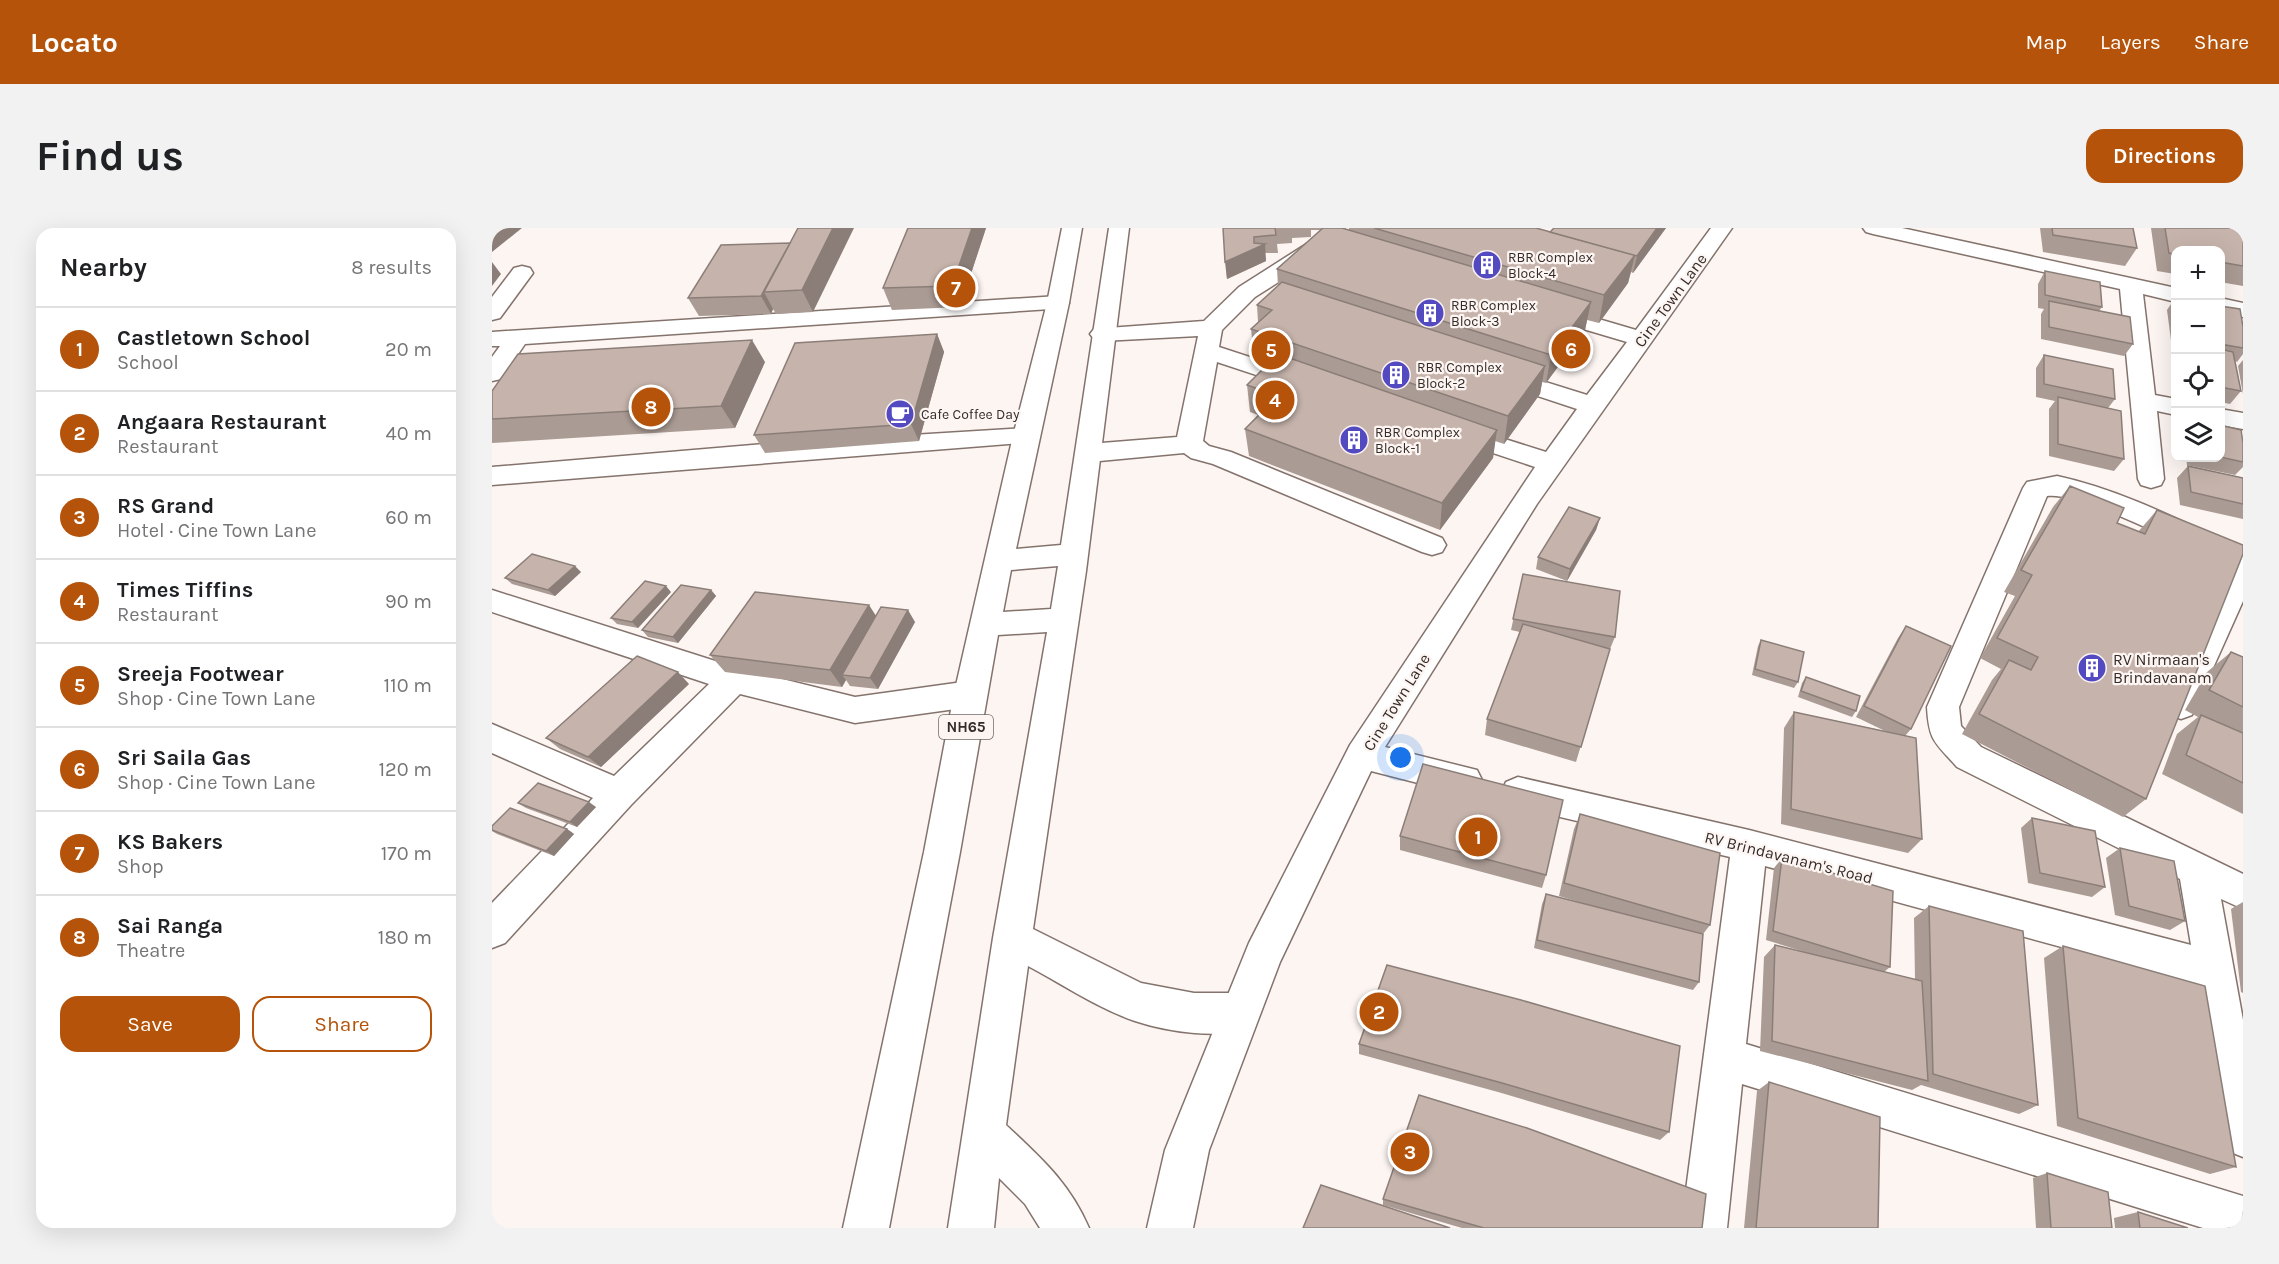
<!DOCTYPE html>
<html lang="en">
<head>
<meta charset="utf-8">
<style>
	body { margin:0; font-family:Karla,sans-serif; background:#f2f2f2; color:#202124 }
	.controls { position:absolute; right:18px; top:18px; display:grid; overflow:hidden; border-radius:12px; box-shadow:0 6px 24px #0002 }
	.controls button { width:54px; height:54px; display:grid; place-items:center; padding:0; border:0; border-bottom:2px solid #e0e0e0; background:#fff; color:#202124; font:30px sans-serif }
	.you { position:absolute; left:909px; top:530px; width:21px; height:21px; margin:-15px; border:4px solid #fff; border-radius:50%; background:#1a73e8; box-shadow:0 0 0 9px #1a73e833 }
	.badge { display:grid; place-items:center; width:39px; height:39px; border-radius:50%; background:#b45309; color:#fff; font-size:20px; font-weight:700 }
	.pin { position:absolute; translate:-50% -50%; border:3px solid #fff; box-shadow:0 2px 6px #0006 }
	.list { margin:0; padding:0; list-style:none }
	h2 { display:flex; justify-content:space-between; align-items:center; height:78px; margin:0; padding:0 24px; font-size:26px }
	h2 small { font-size:20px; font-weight:400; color:#757577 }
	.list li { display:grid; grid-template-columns:39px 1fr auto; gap:18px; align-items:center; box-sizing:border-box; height:84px; padding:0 24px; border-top:2px solid #e0e0e0 }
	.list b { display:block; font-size:22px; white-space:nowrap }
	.list p { margin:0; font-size:20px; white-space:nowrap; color:#757577 }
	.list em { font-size:20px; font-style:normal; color:#757577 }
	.actions { display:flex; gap:12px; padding:18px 24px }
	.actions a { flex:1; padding:14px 0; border:2px solid #b45309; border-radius:18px; text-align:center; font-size:21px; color:#b45309 }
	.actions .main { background:#b45309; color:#fff }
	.icon { flex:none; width:33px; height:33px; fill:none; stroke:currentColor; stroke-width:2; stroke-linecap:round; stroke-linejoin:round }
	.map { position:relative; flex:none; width:1751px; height:1000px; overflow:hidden; border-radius:18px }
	header { display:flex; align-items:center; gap:36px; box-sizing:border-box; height:84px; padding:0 30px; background:#b45309; color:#fff }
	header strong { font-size:28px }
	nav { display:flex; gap:33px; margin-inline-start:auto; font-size:21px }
	.intro { display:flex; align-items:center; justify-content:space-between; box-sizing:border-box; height:144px; padding:0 36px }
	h1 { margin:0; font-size:42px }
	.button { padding:15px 27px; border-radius:18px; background:#b45309; color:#fff; font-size:21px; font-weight:700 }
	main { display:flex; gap:36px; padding:0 36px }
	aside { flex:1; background:#fff; border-radius:18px; box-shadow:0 6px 24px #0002 }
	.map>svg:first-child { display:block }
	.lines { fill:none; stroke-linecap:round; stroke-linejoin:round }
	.minor-casing { stroke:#84736c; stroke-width:3 }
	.highway-casing { stroke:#84736c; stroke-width:3 }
	.minor { fill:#fff; fill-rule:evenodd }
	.highway { fill:#fff; fill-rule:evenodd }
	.wall { fill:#aa9b94 }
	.shaded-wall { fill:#8b7e78 }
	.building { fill:#c6b4ac; stroke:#8b7e78; stroke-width:1.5 }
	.labels { text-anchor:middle; stroke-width:4.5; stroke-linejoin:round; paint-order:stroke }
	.far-poi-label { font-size:14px; fill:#332c29; stroke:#fdf5f2; text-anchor:start }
	.shield { fill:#fdf5f2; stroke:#706865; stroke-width:1.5 }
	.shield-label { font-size:15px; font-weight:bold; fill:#332c29 }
	.street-label { font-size:16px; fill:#332c29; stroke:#fdf5f2 }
	.poi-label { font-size:16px; fill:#332c29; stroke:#fdf5f2; text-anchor:start }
</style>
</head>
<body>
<header>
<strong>Locato</strong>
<nav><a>Map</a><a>Layers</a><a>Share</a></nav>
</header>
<div class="intro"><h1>Find us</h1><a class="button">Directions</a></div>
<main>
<aside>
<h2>Nearby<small>8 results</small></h2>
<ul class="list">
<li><span class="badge">1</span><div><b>Castletown School</b><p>School</p></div><em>20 m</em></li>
<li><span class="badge">2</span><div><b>Angaara Restaurant</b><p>Restaurant</p></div><em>40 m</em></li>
<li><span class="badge">3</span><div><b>RS Grand</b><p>Hotel · Cine Town Lane</p></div><em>60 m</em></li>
<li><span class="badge">4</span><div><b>Times Tiffins</b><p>Restaurant</p></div><em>90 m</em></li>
<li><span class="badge">5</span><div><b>Sreeja Footwear</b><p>Shop · Cine Town Lane</p></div><em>110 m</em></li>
<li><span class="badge">6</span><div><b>Sri Saila Gas</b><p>Shop · Cine Town Lane</p></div><em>120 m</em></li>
<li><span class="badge">7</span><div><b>KS Bakers</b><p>Shop</p></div><em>170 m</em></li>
<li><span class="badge">8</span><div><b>Sai Ranga</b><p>Theatre</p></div><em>180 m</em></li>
</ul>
<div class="actions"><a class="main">Save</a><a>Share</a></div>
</aside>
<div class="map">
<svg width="1751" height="1000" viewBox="0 0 1751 1000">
	<rect width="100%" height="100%" fill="#fdf5f2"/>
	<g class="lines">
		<g class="minor-casing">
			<g id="minor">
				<path d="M1219 0H1240L1045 276 893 519 985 542 990 552 985 562 973 567 879 543 788 734 717 922 701 1000H655L673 922 757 715 858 517 1043 239 950 208 946 202 950 196 959 194 1054 224 1085 181 997 152 994 147 997 142 1006 140 1015 142 1095 167 1135 114 1044 87 1041 82 1044 77 1052 75 1144 102Z"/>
				<path d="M1371 0H1410L1684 60V74L1651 66 1663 167 1684 171V187L1665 183 1672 251 1669 257 1659 260 1649 257 1646 251 1628 61 1381 6 1374 4Z"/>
				<path d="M824 14 832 15 835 20 832 25 763 69 730 102 727 119 822 150 825 155 822 160 813 163 725 134 711 213 717 218 739 224 950 310 954 317 950 324 940 327 930 324 721 236 699 230 692 225 597 234 588 231 584 225 588 219 597 216 685 209 706 108 610 113 602 111 598 106 602 101 712 93 747 59 816 15Z"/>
				<path d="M30 38 38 40 41 45 8 90 0 92V69L22 40Z"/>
				<path d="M566 68 574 70 577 75 574 80 33 116 9 151 0 153V129L8 118H0V104Z"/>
				<path d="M1728 70 1751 75V89L1728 84Z"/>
				<path d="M1728 181 1751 185V201L1728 197Z"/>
				<path d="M534 200 543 202 547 208 543 214 0 257V239L273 216Z"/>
				<path d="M1565 248C1630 262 1691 294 1751 322V373L1700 487 1689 491 1678 487 1673 478 1737 339C1702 323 1588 263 1555 268L1467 479 1469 498 1489 519 1751 646V681L1729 671 1751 792V929L1736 923 1730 908 1705 756 1273 638 1254 816 1751 968V1000H1711L1250 856 1235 1000H1189L1238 629 1026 579 1014 574 1009 564 1014 554 1026 549 1257 602 1699 717 1688 651 1465 539C1443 514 1437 514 1435 479L1531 260 1535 254Z"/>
				<path d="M0 362 242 439 363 469 478 453 489 457 494 466 489 475 478 479 363 495 248 466 139 577 13 715 0 720V675L101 570 0 525V496L122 548 217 456 0 384Z"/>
			</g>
		</g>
		<g class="highway-casing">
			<path id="highway" d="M570 0H590L577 75 524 321 569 317 617 0H637L594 343 541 701 649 755 702 765H748L762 771 768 785 762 799C730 812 676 804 643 793 607 781 570 756 536 738L514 897C549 930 577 954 597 1000H548L533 976 507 950 502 1000H456L501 710 555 404 506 407 468 624 397 1000H351L432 624 462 466 521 208 555 75ZM566 338 559 381 511 384 519 342Z"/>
		</g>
		<use href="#minor" class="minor"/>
		<use href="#highway" class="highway"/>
	</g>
	<g class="wall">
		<path d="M494 0 468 79 400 82 391 60Z"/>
		<path d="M731 0H855H851L857 2V0H1044L1058 4 1174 0 1141 45 1139 44 1136 55 1107 95 1095 92 1093 102 1054 155 1050 154 1048 166 1012 216 1003 213 1001 230 948 302 757 228 753 201 766 187 758 184 755 157 778 134 762 129 759 101 766 94 765 77 786 58 785 41 829 2H819V9L800 10V15L785 16 786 25H773L774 33 735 51Z"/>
		<path d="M1548 0H1641L1645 20 1633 38 1551 24Z"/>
		<path d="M1659 0H1751V58L1728 54V22H1683V46L1665 43Z"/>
		<path d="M298 15 321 84 284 86 281 81 279 86 207 88 196 70Z"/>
		<path d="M1553 43 1610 79 1607 83 1641 116 1632 128 1549 111V86L1552 81 1546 80V56Z"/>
		<path d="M1683 70V121L1680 120 1675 82Z"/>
		<path d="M1728 78 1750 94 1751 93V126L1745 134 1743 133 1749 163 1738 176 1728 174Z"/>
		<path d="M445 106 452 124 427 213 273 225 262 207Z"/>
		<path d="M1683 123V142L1681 126Z"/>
		<path d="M1552 127 1623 171 1616 180 1632 231 1622 243 1557 228V181L1563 173 1544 169V140Z"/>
		<path d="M1751 132V166L1746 138Z"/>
		<path d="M273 134 243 200 0 215V163Z"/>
		<path d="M1751 215V239L1743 247 1695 237 1694 230H1728Z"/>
		<path d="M1696 238 1751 250V291L1688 277 1685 250Z"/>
		<path d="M1578 258 1625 295 1646 304 1665 282 1654 571 1631 589 1470 506 1500 452 1509 441 1488 430 1523 368 1512 364 1561 279Z"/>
		<path d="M1108 290 1104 302 1075 353 1044 341 1046 329Z"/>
		<path d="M89 344 63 368 20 356 13 350Z"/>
		<path d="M1031 346 1123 409 1118 421 1084 534 993 507 995 491 1028 404 1019 402Z"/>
		<path d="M219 362 224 368 186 415 156 409 150 402Z"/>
		<path d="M179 364 146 400 125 396 119 390Z"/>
		<path d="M384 388 423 394 386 461 358 458 354 452 350 459 233 444 218 427Z"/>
		<path d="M1414 398 1419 501 1413 508 1430 611 1416 625 1289 596 1292 500 1302 484 1393 503 1364 489 1406 410Z"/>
		<path d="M1269 412 1306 454 1302 460 1260 447 1266 418Z"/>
		<path d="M1739 424 1751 429V586L1670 546 1685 506 1706 489 1693 482 1715 444Z"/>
		<path d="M1314 449 1364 483 1360 489 1306 469 1310 455Z"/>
		<path d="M197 456 109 539 68 521 54 510Z"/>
		<path d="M26 575 104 579 85 599 34 580Z"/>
		<path d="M1088 586 1218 697 1211 706 1207 754 1201 762 1042 720 1050 676 1054 666 1114 682 1067 668 1082 601Z"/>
		<path d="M1540 590 1613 659 1600 669 1536 655 1529 600Z"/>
		<path d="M0 598 75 601 82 606 62 628 5 606 0 603Z"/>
		<path d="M908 608 1054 647 1050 660 908 622Z"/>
		<path d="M1628 620 1693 693 1678 702 1623 687 1614 630Z"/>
		<path d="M1290 630 1398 739 1392 744 1423 751 1422 690 1437 678 1546 877 1527 886 1429 857 1420 862 1268 823 1272 729 1283 717 1316 725 1274 712 1282 640Z"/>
		<path d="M1751 674V765L1749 764 1739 681Z"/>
		<path d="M1571 718 1744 939 1718 946 1565 898 1552 730Z"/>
		<path d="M895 737 1177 904 1168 912 1006 864 867 826V816Z"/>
		<path d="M1277 854 1386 1000H1252L1265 863Z"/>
		<path d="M1555 945 1620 1000H1544L1541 950Z"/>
		<path d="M891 971 1210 1000H970L891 977Z"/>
		<path d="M1646 984 1696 1000H1623L1622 990Z"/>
	</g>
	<g class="shaded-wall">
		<path d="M0 0H30L0 24Z"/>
		<path d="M341 0H362L321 84 310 62Z"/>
		<path d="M480 0H494L468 79 460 58Z"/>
		<path d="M1165 0H1174L1141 45 1145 28Z"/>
		<path d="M773 16 774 33 735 51 733 34Z"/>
		<path d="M1143 27 1136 55 1107 95 1112 67Z"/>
		<path d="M0 34 9 46 0 58Z"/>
		<path d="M272 64 281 81 279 86 269 68Z"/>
		<path d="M1099 74 1093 102 1054 155 1059 127Z"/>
		<path d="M445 106 452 124 427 213 419 196Z"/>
		<path d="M260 112 273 134 243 200 229 178Z"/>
		<path d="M1053 138 1048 166 1012 216 1016 188Z"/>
		<path d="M1005 202 1001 230 948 302 950 275Z"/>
		<path d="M1108 290 1104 302 1075 353 1078 341Z"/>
		<path d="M83 338 89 344 63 368 56 362Z"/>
		<path d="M174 358 179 364 146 400 140 394Z"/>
		<path d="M219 362 224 368 186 415 181 409Z"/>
		<path d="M377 377 388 394 350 447 354 452 350 459 338 442Z"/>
		<path d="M416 382 423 394 386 461 378 450Z"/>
		<path d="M186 444 197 456 109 539 96 529Z"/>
		<path d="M97 574 104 579 85 599 78 594Z"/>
		<path d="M75 601 82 606 62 628 54 623Z"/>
	</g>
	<g class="building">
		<path d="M306 0H341L310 62 272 64Z"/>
		<path d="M416 0H480L460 58 391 60Z"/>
		<path d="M731 0H783L784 7 762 9V15L773 16 733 34Z"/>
		<path d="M831 0H850L1099 74 1059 127 785 41Z"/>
		<path d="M882 0H1044L1143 27 1112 67Z"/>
		<path d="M1062 0H1165L1145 28 1058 4Z"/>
		<path d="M1560 0H1641L1645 20 1561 7Z"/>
		<path d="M1673 0H1751V38L1728 34V22H1683V26L1677 25Z"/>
		<path d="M298 15 269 68 196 70 229 17Z"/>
		<path d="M1553 43 1608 54 1610 79 1553 67Z"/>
		<path d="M790 54 1053 138 1016 188 759 101 780 82 765 77Z"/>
		<path d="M1557 73 1638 89 1641 116 1557 99Z"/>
		<path d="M1728 78 1748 81 1751 99V120L1728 116Z"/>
		<path d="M445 106 419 196 262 207 303 115Z"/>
		<path d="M260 112 229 178 0 191V163L26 126Z"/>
		<path d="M1728 121 1741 124 1749 163 1728 159Z"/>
		<path d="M786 126 1005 202 950 275 753 201 786 168 755 157Z"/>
		<path d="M1552 127 1621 141 1623 171 1552 156Z"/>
		<path d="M1566 169 1629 183 1632 231 1566 216Z"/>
		<path d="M1728 197 1749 202 1751 215V234L1728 229Z"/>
		<path d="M1696 238 1751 250V276L1699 264Z"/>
		<path d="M1578 258 1632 280 1625 295 1653 306 1665 282 1751 317V326L1654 571 1487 486 1517 432 1539 442 1546 429 1505 410 1540 347 1529 342Z"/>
		<path d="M1077 279 1108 290 1078 341 1046 329Z"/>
		<path d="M40 326 83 338 56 362 13 350Z"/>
		<path d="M1031 346 1128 363 1123 409 1021 391Z"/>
		<path d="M153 353 174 358 140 394 119 390Z"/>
		<path d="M189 357 219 362 181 409 150 402Z"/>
		<path d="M263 364 377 377 338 442 218 427Z"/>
		<path d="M389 379 416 382 378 450 350 447Z"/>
		<path d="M1031 396 1118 421 1089 519 995 491Z"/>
		<path d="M1414 398 1459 418 1419 501 1372 478Z"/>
		<path d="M1269 412 1312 424 1306 454 1263 441Z"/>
		<path d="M1739 424 1751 429V479L1717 462Z"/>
		<path d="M145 428 186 444 96 529 54 510Z"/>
		<path d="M1314 449 1368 468 1364 483 1309 463Z"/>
		<path d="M1302 484 1424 510 1430 611 1299 581Z"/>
		<path d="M1709 487 1751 505V555L1694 527Z"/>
		<path d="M931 536 1071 572 1054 647 908 608Z"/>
		<path d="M46 555 97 574 78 594 26 575Z"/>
		<path d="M18 580 75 601 54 623 0 602V598Z"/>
		<path d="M1088 586 1228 625 1218 697 1072 655Z"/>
		<path d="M1540 590 1603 603 1613 659 1548 645Z"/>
		<path d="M1628 620 1682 633 1693 693 1637 678Z"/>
		<path d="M1290 630 1401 663 1398 739 1281 703Z"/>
		<path d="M1054 666 1211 706 1207 754 1045 712Z"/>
		<path d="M1437 678 1531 703 1546 877 1441 846Z"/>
		<path d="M1283 717 1430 753 1436 853 1280 813Z"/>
		<path d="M1571 718 1713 758 1744 939 1586 890Z"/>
		<path d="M895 737 1029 772 1188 818 1177 904 1010 855 867 816Z"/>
		<path d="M1277 854 1388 889 1386 1000H1264Z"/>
		<path d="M927 867 1035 900 1214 966 1210 1000H992L891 971Z"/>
		<path d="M1555 945 1616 964 1620 1000H1559Z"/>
		<path d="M829 957 958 1000H811Z"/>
		<path d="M1646 984 1696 1000H1648Z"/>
	</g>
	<defs>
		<g id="building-disc" transform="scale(1.5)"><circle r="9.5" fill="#5349c0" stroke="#fdf5f2"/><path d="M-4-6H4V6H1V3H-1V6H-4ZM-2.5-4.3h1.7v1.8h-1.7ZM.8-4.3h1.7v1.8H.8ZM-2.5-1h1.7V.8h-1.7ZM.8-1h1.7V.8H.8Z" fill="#fff"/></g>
		<g id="cafe-disc" transform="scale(1.5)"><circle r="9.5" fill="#5349c0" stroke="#fdf5f2"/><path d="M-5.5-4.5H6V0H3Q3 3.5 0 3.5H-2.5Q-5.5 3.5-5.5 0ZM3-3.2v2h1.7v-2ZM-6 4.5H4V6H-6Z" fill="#fff"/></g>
	</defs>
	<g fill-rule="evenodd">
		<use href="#building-disc" x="995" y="37"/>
		<use href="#building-disc" x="938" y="85"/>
		<use href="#building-disc" x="904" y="147"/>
		<use href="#cafe-disc" x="408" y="186"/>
		<use href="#building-disc" x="862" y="212"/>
		<use href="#building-disc" x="1600" y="440"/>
	</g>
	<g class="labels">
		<g class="far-poi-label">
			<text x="1016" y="34">RBR Complex<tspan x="1016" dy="16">Block-4</tspan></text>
			<text x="959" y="82">RBR Complex<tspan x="959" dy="16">Block-3</tspan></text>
			<text x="925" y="144">RBR Complex<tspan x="925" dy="16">Block-2</tspan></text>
			<text x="429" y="191">Cafe Coffee Day</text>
			<text x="883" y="209">RBR Complex<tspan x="883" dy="16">Block-1</tspan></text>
		</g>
		<rect class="shield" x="447" y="487" width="54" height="24" rx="4.5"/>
		<g class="shield-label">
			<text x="474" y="504">NH65</text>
		</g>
		<g class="street-label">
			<text transform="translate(1178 72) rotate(-54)" y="6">Cine Town Lane</text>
			<text transform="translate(904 474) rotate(-58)" y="6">Cine Town Lane</text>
			<text transform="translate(1297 629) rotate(14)" y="6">RV Brindavanam's Road</text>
		</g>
		<g class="poi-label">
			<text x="1621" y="437">RV Nirmaan's<tspan x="1621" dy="18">Brindavanam</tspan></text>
		</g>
	</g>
</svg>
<div class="controls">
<button>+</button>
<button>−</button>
<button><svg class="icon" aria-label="locate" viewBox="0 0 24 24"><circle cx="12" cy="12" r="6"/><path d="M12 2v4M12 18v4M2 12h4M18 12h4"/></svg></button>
<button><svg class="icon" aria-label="layers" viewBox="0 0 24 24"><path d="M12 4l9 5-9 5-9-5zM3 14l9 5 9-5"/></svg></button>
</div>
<div class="you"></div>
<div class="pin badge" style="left:986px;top:609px">1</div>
<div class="pin badge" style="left:887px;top:784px">2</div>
<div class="pin badge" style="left:918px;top:924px">3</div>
<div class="pin badge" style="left:783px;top:172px">4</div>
<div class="pin badge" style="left:779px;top:122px">5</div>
<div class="pin badge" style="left:1079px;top:121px">6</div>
<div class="pin badge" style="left:464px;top:60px">7</div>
<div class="pin badge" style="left:159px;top:179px">8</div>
</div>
</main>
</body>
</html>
